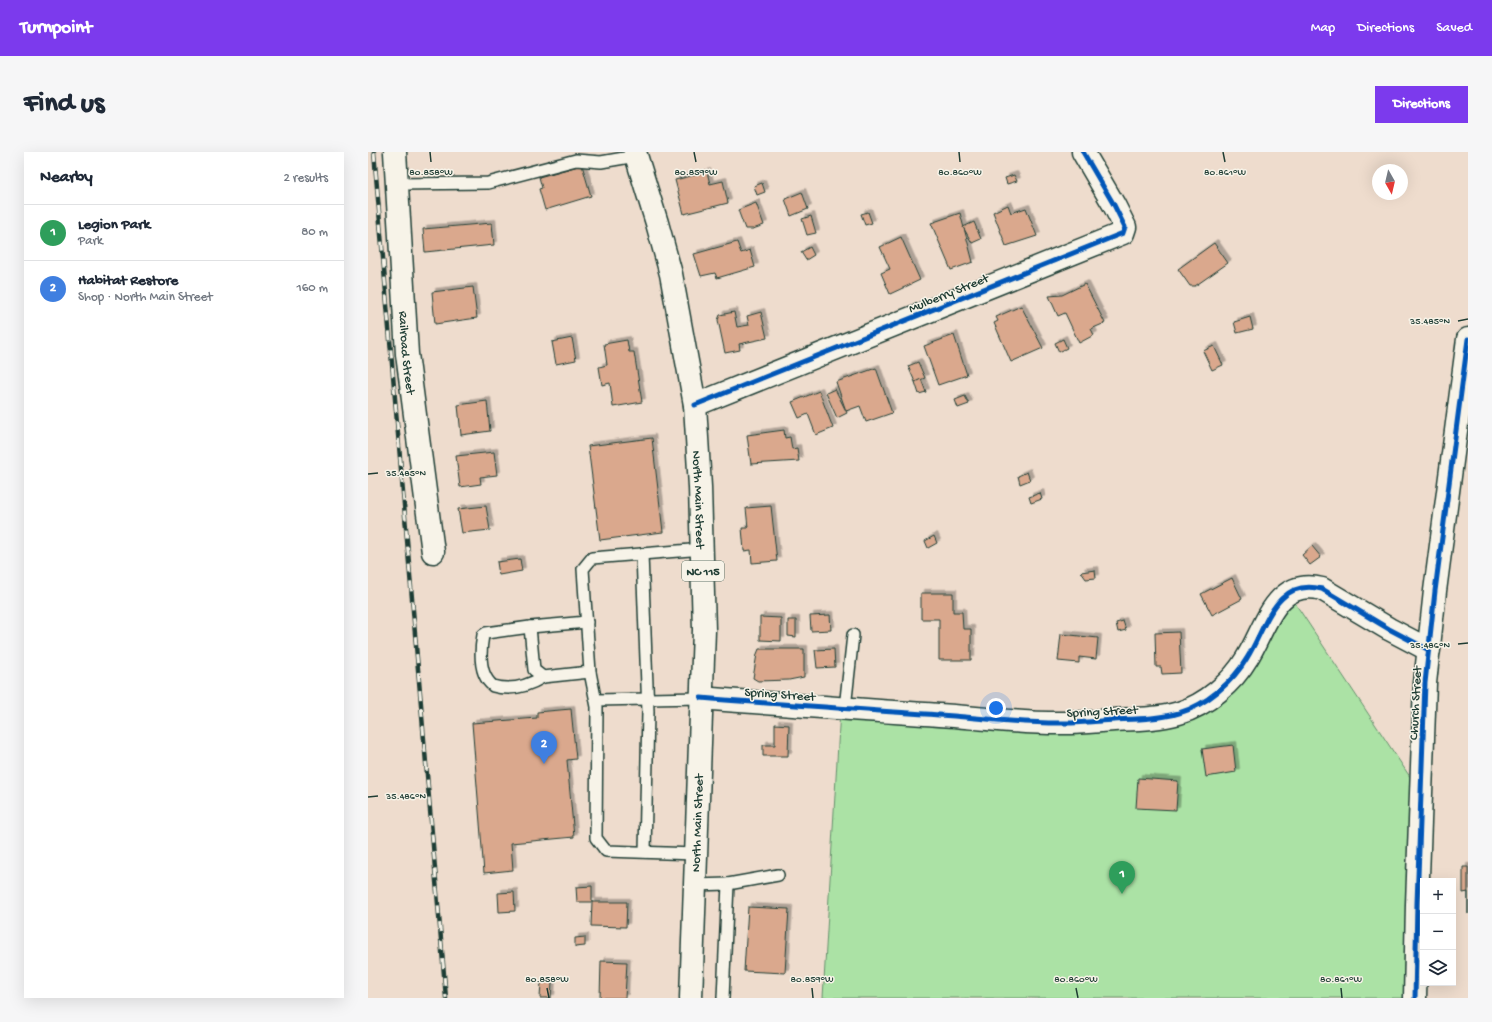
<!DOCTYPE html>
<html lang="en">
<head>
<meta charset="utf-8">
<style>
	body { margin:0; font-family:"Gochi Hand",sans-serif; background:#f6f6f7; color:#1f2937 }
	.controls { position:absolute; right:12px; bottom:12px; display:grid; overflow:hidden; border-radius:0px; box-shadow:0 4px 16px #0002 }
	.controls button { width:36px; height:36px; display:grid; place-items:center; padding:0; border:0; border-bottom:1px solid #e0e1e3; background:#fff; color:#1f2937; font:20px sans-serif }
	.compass { position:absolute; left:1004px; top:12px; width:36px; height:36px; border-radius:50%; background:#fff; box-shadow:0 4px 16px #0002; rotate:172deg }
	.you { position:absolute; left:628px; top:556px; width:14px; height:14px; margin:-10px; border:3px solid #fff; border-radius:50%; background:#1a73e8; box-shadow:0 0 0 6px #1a73e833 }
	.badge { display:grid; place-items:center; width:26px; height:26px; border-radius:50%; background:#7c3aed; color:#fff; font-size:13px; font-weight:700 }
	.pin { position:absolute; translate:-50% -33px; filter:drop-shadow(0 1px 2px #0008) }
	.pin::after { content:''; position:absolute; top:21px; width:14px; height:12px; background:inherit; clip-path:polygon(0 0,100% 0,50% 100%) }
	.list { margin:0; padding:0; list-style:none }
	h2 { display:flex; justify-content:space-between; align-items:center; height:52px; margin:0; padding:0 16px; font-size:17px }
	h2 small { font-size:13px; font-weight:400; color:#747a83 }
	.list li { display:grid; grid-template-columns:26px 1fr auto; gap:12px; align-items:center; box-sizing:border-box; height:56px; padding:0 16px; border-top:1px solid #e0e1e3 }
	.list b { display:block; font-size:15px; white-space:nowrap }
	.list p { margin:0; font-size:13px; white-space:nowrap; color:#747a83 }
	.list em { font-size:13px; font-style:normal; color:#747a83 }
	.icon { flex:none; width:22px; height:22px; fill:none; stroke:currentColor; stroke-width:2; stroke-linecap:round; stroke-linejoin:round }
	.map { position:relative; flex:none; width:1100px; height:846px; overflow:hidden; border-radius:0px }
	header { display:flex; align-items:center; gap:24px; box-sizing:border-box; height:56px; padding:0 20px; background:#7c3aed; color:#fff }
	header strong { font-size:19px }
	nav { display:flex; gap:22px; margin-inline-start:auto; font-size:14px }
	.intro { display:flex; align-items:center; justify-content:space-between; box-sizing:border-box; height:96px; padding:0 24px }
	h1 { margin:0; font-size:28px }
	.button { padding:10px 18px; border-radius:0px; background:#7c3aed; color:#fff; font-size:14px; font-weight:700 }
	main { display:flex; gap:24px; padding:0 24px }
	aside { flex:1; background:#fff; border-radius:0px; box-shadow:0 4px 16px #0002 }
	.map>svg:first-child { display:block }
	.green { fill:#abe2a5; stroke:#65906c }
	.building { fill:#daa88d; stroke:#1f3d34; filter:url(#shadow) }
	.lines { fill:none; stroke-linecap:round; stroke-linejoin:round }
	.lane-casing { stroke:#1f3d34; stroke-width:14 }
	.street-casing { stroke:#1f3d34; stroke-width:25 }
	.primary-casing { stroke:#1f3d34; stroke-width:25 }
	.lane { stroke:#f7f3e8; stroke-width:11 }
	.street { stroke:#f7f3e8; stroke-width:22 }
	.primary { stroke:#f7f3e8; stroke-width:22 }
	.rail-casing { stroke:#1f3d34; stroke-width:4.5 }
	.rail { stroke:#f7f3e8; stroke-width:3; stroke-dasharray:9; stroke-linecap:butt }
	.cycleway-casing { stroke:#f7f3e8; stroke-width:8 }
	.cycleway { stroke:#0057b8; stroke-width:5 }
	.ticks { fill:none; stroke:#1f3d34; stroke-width:1.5 }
	.labels { text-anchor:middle; stroke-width:3; stroke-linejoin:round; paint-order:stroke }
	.shield { fill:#f7f3e8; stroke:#60746a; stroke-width:1 }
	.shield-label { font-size:12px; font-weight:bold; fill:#1f3d34 }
	.street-label { font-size:13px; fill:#1f3d34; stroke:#f7f3e8 }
	.ticks-label { font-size:10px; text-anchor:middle; fill:#1f3d34; stroke:#f7f3e8; stroke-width:3; stroke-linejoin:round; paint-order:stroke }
</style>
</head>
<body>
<header>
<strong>Turnpoint</strong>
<nav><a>Map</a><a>Directions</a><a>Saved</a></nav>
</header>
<div class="intro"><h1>Find us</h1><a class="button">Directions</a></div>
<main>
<aside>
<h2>Nearby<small>2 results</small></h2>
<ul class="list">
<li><span class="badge" style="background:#2e9e5b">1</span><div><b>Legion Park</b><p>Park</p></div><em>80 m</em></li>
<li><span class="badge" style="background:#3f7fe0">2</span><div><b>Habitat Restore</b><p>Shop · North Main Street</p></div><em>160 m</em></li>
</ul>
</aside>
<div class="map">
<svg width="1100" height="846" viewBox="0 0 1100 846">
	<defs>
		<filter id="shadow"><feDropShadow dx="3.5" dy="-3.5" stdDeviation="0" flood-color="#0004"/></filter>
	</defs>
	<rect width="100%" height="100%" fill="#eedccd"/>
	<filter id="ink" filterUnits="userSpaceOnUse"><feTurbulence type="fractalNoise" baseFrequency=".025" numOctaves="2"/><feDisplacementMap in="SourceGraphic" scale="8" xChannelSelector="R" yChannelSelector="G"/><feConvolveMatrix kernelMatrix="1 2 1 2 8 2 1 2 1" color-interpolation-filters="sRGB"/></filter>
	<g filter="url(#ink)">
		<path class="green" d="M921 442 1050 637 1045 846H455L472 558 640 570 831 553Z"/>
		<g class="building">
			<path d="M214 13 223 44 177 58 171 37 174 36 171 25Z"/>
			<path d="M339 20 342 32 355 29 360 51 316 62 307 28Z"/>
			<path d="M646 23 649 29 639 32 637 26Z"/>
			<path d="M394 31 397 40 389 43 386 34Z"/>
			<path d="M434 40 440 57 423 64 417 47Z"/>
			<path d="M388 51 396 73 385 77H377L370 58Z"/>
			<path d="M640 53 643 61 658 56 669 84 638 94 625 60Z"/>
			<path d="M500 60 504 71 497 73 493 62Z"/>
			<path d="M592 61 605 110 583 118 563 71Z"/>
			<path d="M443 64 448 81 439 83 434 67Z"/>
			<path d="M606 70 613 87 604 91 595 75Z"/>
			<path d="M124 71 126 93 57 100 55 77Z"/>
			<path d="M533 85 552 128 522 142 513 121 522 117 512 95Z"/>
			<path d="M369 90 373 101 382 98 387 115 349 126 347 121 333 124 326 102Z"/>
			<path d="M846 91 860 111 827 134H822L810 117Z"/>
			<path d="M442 95 446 103 438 108 433 100Z"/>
			<path d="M717 132 737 171 723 177 726 183 711 191 697 161 690 164 681 144 694 143Z"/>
			<path d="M105 135 109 166 67 172 64 140Z"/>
			<path d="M653 154 675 196 643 210 626 171 630 169 628 165Z"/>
			<path d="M366 160 369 175 381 173 379 164 393 160 399 186 371 192 372 198 357 201 350 168 352 163Z"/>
			<path d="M882 165 885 177 869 181 866 170Z"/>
			<path d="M586 183 599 223 570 233 556 194Z"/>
			<path d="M204 186 208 208 188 212 184 190Z"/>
			<path d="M695 187 699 196 691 200 687 191Z"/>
			<path d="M259 188 261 200H266L274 250 245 255 242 231 234 233 231 215 239 213 236 192Z"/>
			<path d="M846 194 855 213 844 218 835 199Z"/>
			<path d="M550 210 557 226 547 230 540 214Z"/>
			<path d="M508 216 524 261 498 270 492 254 478 259 468 230Z"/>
			<path d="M553 227 558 240 551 242 547 230Z"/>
			<path d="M467 237 479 261 469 266 458 241Z"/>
			<path d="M451 239 465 276 448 283 440 262 431 266 424 250Z"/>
			<path d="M597 244 601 252 590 256 587 248Z"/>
			<path d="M119 249 122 279 93 283 90 253Z"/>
			<path d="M416 278 417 286 422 285 424 297 429 296 431 309 383 312 379 283Z"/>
			<path d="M284 286 295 380 232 388 220 294Z"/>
			<path d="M126 300 129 323 112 325 113 332 92 335 88 304Z"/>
			<path d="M659 320 662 328 652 332 650 324Z"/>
			<path d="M672 341 674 347 663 351 661 345Z"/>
			<path d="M118 354 122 378 94 381 90 357Z"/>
			<path d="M403 354 409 409 384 411 383 398 376 399 374 376H380L378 356Z"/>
			<path d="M566 384 569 391 560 396 557 389Z"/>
			<path d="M944 394 953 405 942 413 934 403Z"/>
			<path d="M152 407 154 419 131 423 129 410Z"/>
			<path d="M727 418 728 426 718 427 713 420Z"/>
			<path d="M864 426 874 447 844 463 833 442Z"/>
			<path d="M553 441H585V460H594L595 477H603V508H571V467H553Z"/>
			<path d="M462 463 463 478 443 479 442 464Z"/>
			<path d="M392 465 413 466V489L392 488Z"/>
			<path d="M420 468H428V485L420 484Z"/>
			<path d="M755 469 758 478 750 480 748 471Z"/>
			<path d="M811 480 813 521 794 522 793 515H788L787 481Z"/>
			<path d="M693 482 730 486 728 507 711 505V511L690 509Z"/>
			<path d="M391 497H436V525L421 528 390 529 385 526 389 502Z"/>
			<path d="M466 497 467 515 449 516 447 498Z"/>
			<path d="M203 557 208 607 199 608 206 685 143 691 145 718 116 721 104 571 169 566V560Z"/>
			<path d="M407 572 421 573 420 604H395V593H407Z"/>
			<path d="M865 593 868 620 838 625 834 597Z"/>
			<path d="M770 626 810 629 808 658 768 656Z"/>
			<path d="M1095 715H1100V762V740L1095 741Z"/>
			<path d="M224 734V750H209L208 735Z"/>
			<path d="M146 740 147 759 131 760 130 741Z"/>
			<path d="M224 750H259L258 775 223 774Z"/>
			<path d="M380 755 421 757 417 821 376 819Z"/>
			<path d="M217 785V794L207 795V786Z"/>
			<path d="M233 809 259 810 257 846H232Z"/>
			<path d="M173 830H184L183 846H172Z"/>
		</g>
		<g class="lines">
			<g class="lane-casing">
				<g id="lane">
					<path d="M29 32 120 31 208 8 233 10 268 4"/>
					<path d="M274 402 280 560 277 700"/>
					<path d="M162 475 166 518 175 525 222 520"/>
					<path d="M175 525C160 534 142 539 125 534 111 523 112 500 115 483L118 481 162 475 219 470"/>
					<path d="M228 548 333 546"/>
					<path d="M477 556 485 483"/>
					<path d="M327 702 238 699 228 686 229 555 222 520 215 417 224 406 335 397"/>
					<path d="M326 733 360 732"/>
					<path d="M355 846 360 732 410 723"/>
				</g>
			</g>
			<g class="street-casing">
				<g id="street">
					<path id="s1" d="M27 0 39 202 65 400"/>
					<path d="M327 253 755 81 757 75 746 53 715 0"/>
					<path d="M333 546C417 553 501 558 586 564 623 567 661 572 698 571 714 571 730 569 746 568 768 567 790 567 811 561 838 553 865 530 879 506 898 476 907 425 954 437L1021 477 1061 498"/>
					<path d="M1047 846 1049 752 1057 531 1067 439 1100 187"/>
				</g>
			</g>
			<g class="primary-casing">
				<g id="primary">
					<path id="s2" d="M267 0 289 71 303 122 327 253 332 335 336 478 323 846"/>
				</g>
			</g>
			<use href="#lane" class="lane"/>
			<use href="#street" class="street"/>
			<use href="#primary" class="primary"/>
			<g class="rail-casing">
				<path id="rail" d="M6 0 78 846"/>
			</g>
			<use href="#rail" class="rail"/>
			<g class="cycleway-casing">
				<g id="cycleway">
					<path d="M327 253 755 81 757 75 746 53 715 0"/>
					<path d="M333 546C417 553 501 558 586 564 623 567 661 572 698 571 714 571 730 569 746 568 768 567 790 567 811 561 838 553 865 530 879 506 898 476 907 425 954 437L1021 477 1061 498"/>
					<path d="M1047 846 1049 752 1057 531 1067 439 1100 187"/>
				</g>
			</g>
			<use href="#cycleway" class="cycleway"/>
		</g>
	</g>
	<path class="ticks" d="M62 0 63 10M326 0 328 10M591 0 592 10M855 0 857 10M1090 169 1100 167M0 322 10 321M1090 492 1100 491M0 645 10 644M179 836 181 846M444 836 445 846M708 836 710 846M973 836 974 846"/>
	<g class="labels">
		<rect class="shield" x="314" y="409" width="42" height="20" rx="3"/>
		<g class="shield-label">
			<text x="335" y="423">NC 115</text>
		</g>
		<g class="street-label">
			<text transform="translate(580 140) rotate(-22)" y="5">Mulberry Street</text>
			<text dy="5" stroke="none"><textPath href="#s1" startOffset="201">Railroad Street</textPath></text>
			<text dy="5" stroke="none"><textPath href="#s2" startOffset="355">North Main Street</textPath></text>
			<text transform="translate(412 541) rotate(4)" y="5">Spring Street</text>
			<text transform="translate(1046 551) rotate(-87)" y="5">Church Street</text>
			<text transform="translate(734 558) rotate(-3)" y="5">Spring Street</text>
			<text transform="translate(328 671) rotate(-88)" y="5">North Main Street</text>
		</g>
	</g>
	<g class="ticks-label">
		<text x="63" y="23">80.858°W</text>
		<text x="328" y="23">80.859°W</text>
		<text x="592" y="23">80.860°W</text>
		<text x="857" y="23">80.861°W</text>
		<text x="1062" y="172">35.485°N</text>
		<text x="38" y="324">35.485°N</text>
		<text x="1062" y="496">35.486°N</text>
		<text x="38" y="647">35.486°N</text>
		<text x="179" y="830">80.858°W</text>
		<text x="444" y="830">80.859°W</text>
		<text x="708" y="830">80.860°W</text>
		<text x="973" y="830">80.861°W</text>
	</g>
</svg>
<div class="controls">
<button>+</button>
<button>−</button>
<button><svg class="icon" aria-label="layers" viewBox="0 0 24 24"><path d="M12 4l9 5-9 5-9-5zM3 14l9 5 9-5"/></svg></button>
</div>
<svg class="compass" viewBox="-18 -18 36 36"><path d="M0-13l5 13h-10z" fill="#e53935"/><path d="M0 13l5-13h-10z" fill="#747a83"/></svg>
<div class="you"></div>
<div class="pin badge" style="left:754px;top:742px;background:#2e9e5b">1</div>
<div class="pin badge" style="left:176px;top:612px;background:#3f7fe0">2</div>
</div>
</main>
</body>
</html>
